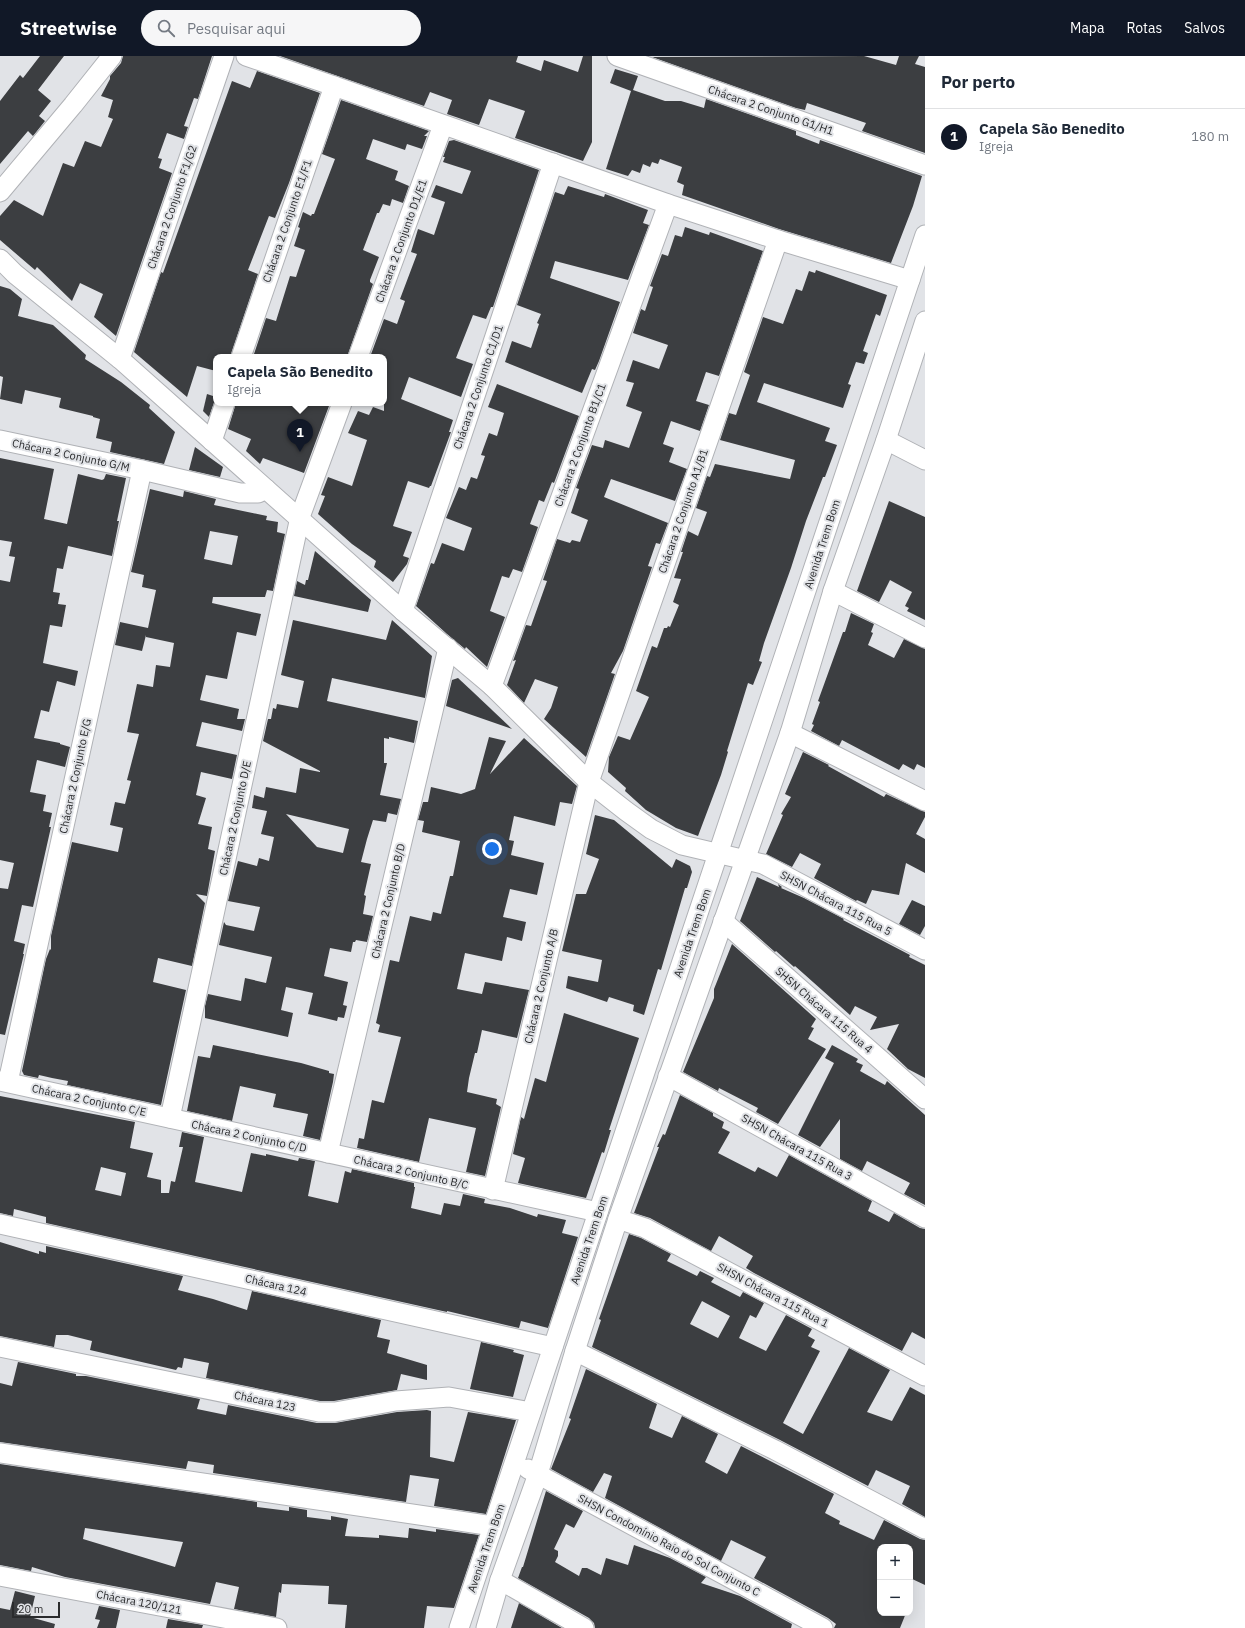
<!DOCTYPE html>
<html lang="pt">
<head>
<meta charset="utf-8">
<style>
	body { margin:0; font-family:"IBM Plex Sans",sans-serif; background:#f6f6f7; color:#1f2937 }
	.controls { position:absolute; right:12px; bottom:12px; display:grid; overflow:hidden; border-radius:8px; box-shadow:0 4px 16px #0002 }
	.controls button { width:36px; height:36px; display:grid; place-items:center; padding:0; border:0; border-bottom:1px solid #e0e1e3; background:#fff; color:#1f2937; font:20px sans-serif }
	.scale { position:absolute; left:12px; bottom:10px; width:48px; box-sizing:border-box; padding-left:4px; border:2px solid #2a2b2d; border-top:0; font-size:11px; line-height:14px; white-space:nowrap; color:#2a2b2d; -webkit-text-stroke:3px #e1e3e7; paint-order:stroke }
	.you { position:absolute; left:492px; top:793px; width:14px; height:14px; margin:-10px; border:3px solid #fff; border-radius:50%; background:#1a73e8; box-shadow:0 0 0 6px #1a73e833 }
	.badge { display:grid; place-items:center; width:26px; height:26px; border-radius:50%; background:#111827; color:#fff; font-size:13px; font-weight:700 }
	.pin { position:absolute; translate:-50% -33px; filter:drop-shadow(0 1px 2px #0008) }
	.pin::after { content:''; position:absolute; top:21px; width:14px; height:12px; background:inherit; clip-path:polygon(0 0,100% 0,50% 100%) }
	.popup { position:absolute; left:213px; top:298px; width:174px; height:52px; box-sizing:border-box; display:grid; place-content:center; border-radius:8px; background:#fff; filter:drop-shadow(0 1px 3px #0005); font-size:13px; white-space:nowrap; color:#747a83 }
	.popup b { font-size:15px; color:#1f2937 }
	.popup::after { content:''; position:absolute; left:50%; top:100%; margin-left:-8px; border:8px solid transparent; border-top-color:#fff }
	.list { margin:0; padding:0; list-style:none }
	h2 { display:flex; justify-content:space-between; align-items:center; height:52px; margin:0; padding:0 16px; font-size:17px }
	h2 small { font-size:13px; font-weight:400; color:#747a83 }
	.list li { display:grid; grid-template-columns:26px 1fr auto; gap:12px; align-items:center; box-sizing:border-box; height:56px; padding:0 16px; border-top:1px solid #e0e1e3 }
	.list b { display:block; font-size:15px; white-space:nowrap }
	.list p { margin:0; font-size:13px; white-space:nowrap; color:#747a83 }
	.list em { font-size:13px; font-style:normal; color:#747a83 }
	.icon { flex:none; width:22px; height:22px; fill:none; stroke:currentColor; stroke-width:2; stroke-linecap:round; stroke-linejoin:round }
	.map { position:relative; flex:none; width:925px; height:1572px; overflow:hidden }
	header { display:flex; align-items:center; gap:24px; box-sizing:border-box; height:56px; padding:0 20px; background:#111827; color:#fff }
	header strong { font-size:19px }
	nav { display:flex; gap:22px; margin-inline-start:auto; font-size:14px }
	.search { width:280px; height:36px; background:#f6f6f7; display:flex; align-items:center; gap:10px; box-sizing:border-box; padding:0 14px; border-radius:22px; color:#747a83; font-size:15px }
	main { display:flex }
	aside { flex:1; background:#fff }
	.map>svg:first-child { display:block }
	.building { fill:#3c3e41; fill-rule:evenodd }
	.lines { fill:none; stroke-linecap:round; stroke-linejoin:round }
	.minor-casing { stroke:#b0b2b6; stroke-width:21 }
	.minor { stroke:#fff; stroke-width:19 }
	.labels { text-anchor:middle; stroke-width:4; stroke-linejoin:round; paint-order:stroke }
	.street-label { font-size:11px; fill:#2a2b2d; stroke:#e1e3e7 }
</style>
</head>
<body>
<header>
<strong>Streetwise</strong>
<div class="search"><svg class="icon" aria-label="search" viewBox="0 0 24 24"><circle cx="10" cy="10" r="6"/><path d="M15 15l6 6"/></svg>Pesquisar aqui</div>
<nav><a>Mapa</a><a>Rotas</a><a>Salvos</a></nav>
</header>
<main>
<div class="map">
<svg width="925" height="1572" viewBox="0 0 925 1572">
	<rect width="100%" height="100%" fill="#e1e3e7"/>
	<g class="building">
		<path d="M40 0H64L38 34 51 45 39 60 45 65 33 80 28 75 0 108V45L20 19 23 22Z"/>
		<path d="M123 0H212L198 43 194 42 184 70 188 71 184 83 167 77 158 102 162 103 159 112 172 117 116 280 94 261 103 238 80 227 72 245 37 211 35 214 0 184V160L14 144 43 160 63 107 74 111 85 85 101 91 113 63 108 61 113 44 101 40 110 23V20L121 7Z"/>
		<path d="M280 0H518L516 6 541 15 544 4 578 16 583 0H592V86L583 105 515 82 525 55 489 43 479 69 447 58 452 44 430 36 424 50Z"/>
		<path d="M864 0 896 9 899 0H919L915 8 925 11V97L862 75 866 67 807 47 805 54 796 52 652 1Z"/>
		<path d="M615 13 638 20 633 34 665 45H681L704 52 706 43 796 75V79L819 88 820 84 922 120 913 150 891 207 779 173 682 139 684 129 677 126 682 111 660 103 658 108 652 106 650 111 643 108 640 117 632 114 628 120 606 113 631 35 610 27Z"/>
		<path d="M257 15 320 37 289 127 275 162 269 160 248 214 258 218 230 301H216V315L197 310 187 341 134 296 161 216 163 217 232 25 250 32Z"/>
		<path d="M341 44 429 75 424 80H427L422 93 407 88 405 94 373 83 366 103 398 115 395 124 409 130 403 147 392 143 390 150 383 148 379 157H377L363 194 379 201 370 224V226L373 228 347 301H253L266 262 276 265 290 220 296 221 305 194 294 190 300 172 298 171 303 156 311 160 312 158H314L335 103 322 98Z"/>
		<path d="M454 84 539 114 493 251H491L486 263 473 259 456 302 473 308 461 341 409 321 401 343 453 364 449 376H451L431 430H430L429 432 408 425 393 470 412 476 403 500 409 502 407 508 393 526 374 511 376 505 352 488 318 458 325 440 321 439 328 421 352 430 367 384 348 377 358 355 369 359 373 351 384 355V301H370L384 263 397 268 405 245 400 243 417 198 411 196 418 173 434 179 445 146 431 141 436 129 462 138 471 115 443 106 445 101H443L449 85Z"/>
		<path d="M568 130 604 141 605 138 648 154 643 167 649 169 628 224 555 205 550 222 620 246 599 305 595 314 592 313 582 337 505 306 512 285 531 292 539 268 537 267 541 258 517 249 555 136 564 139Z"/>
		<path d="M685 171 709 179 710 176 763 195 719 320 706 316 696 345 709 349 700 375 671 365 663 388 674 392 669 406 687 413 675 445 611 423 604 441 668 467 660 488 656 487 648 510 652 511 623 595 611 617 615 618 586 701 544 663 551 652 558 631 535 623 524 647 507 629 516 604 513 605 526 569 531 570 547 525 543 524 557 483 570 487 572 484 580 486 588 464 571 457 579 433 576 432 592 389 603 392 605 384 629 392 642 356 626 350 634 327 626 325 633 304 659 313 668 289 633 277 641 253 645 255 653 231 650 230 662 198 668 200 675 179 682 181Z"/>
		<path d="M816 214 887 239 880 260 876 258 863 295 868 297 864 308 856 306 848 328 851 329 843 352 764 327 757 346 830 372 825 385 837 389 825 421H823L806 465 791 512 764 587 759 605 762 606 753 629 748 627 727 695 728 696 721 719 698 780 676 772 646 754 625 735 626 732 608 716 609 701 618 680 630 684 649 641 636 635 652 590 657 592 664 572H667L668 570 670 571 679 549 673 546 681 523 674 522 683 496H681L688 475 698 480 707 456 696 452 707 420 710 421 715 408 790 423 795 404 720 384 729 357 736 359 750 319 744 316 763 261 783 268 796 233 802 235 809 215 815 217Z"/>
		<path d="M0 230 10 233 22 243 18 260 53 269 86 299 85 303 121 326 150 349 149 352 175 376 164 408 110 396 112 386 96 382 100 363 93 361V360L60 352 59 351 61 342 25 334 22 348 0 343 3 321 0 320Z"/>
		<path d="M497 328 579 360 554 427 552 426 544 446 539 444 530 468 538 471 522 516 513 513 509 522 502 520 490 555 505 561 487 611 466 591 465 593 447 578 416 550 431 507 434 508 442 487 464 495 472 472 446 462 459 431 466 434 471 421 477 423 485 400 481 399 489 377 497 380 504 357 488 351Z"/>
		<path d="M207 338 216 341 209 361 203 355Z"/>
		<path d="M236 347H322L329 350 304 417 263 402 260 408 246 395 251 383 228 373Z"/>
		<path d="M195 391 223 411 220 421 189 414Z"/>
		<path d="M0 402 54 413 44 463 67 468 78 418 102 424 104 423 106 418 126 422 117 465H119L112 500 68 490 63 513 57 512 53 536 60 537 58 548 66 549 62 571 50 569 43 607 78 615 75 630 57 625 49 656 41 654 34 682 60 687V688L70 691 65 711 37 704 30 736 46 739 43 755 52 757 49 771H51L33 851 22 849 14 885 25 888 23 898H24L5 979 0 978V832L8 833 14 807 0 804V524L10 526 15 501 9 500 12 486 0 484Z"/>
		<path d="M150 433 183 441 184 435 216 443 214 449 267 460 266 464 278 466 277 476 285 478 273 535 267 534 265 541H213L212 547 261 558 256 580 237 576 227 623 206 619 200 644 239 653 237 663H245L242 675 202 666 196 690 237 699 232 723 201 716 196 739 206 742 198 768 212 771 208 793 215 795 207 840 196 838 205 847 192 910 158 902 153 926 186 934 161 1049 67 1029 68 1025 52 1022 39 1019 38 1022 24 1019 22 1015 46 903 50 893 51 894V880L72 786 118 796 123 772 110 769 115 746 125 748 131 725 127 724 139 678 127 676 137 628 153 631 156 609 170 611 174 587 146 581V579L142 595 115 589 120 566 148 572 156 534 142 531 144 519 131 516ZM210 475 238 480 232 509 204 503Z"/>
		<path d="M889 445 925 461V564L907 555 909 552 905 550 912 536 890 524 879 546 857 535Z"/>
		<path d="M315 495 371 544 368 556 294 540 297 525 305 529 306 524H308Z"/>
		<path d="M851 557 874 568 871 576 873 577 868 589 894 602 904 583 925 593V712L917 708 914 714 903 708 899 714 842 684 839 690 811 675 814 669 812 668 820 646 818 645 843 576H845Z"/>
		<path d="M293 564 386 584 392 564 432 600 425 642 332 622 327 645 418 665 414 687 389 681V683L384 682V707H387L380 739 401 743 397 759 388 757 386 766 373 764 367 783 361 806 371 808 364 839 366 840 363 858 373 860 367 886 356 884 355 886H353L351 896 330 892 324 920 348 926 343 949 347 950 344 962 338 961 337 965 308 958 313 937 286 931 281 954 293 957 288 981 205 962V950L208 938 241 945 245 922 266 927 272 901 219 889 224 866 226 869 254 875 260 851 228 845 238 805 257 810 259 802 269 805 274 781 261 778 267 755 252 752 254 739 264 742 266 731 296 737 300 712 320 716V715L263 685 268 663H271L273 652 276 653 277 648 298 652 304 625 281 619ZM286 758 349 773 343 797 317 791Z"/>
		<path d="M458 622 473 636 512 673 446 650 452 624Z"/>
		<path d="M489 681 506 685 490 718 524 682 577 730 572 748 560 746 555 770 514 760 509 784 514 785 511 799 544 807 537 839 510 833 503 861 526 866 522 885 507 881 502 905 465 897 457 933 482 938 485 926 529 934 517 982 482 974 477 997H475L469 1022 467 1036 497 1043 496 1048 501 1051 485 1120 466 1116 476 1072 429 1062 419 1106 357 1092 359 1082 364 1083 372 1044 384 1047 401 981 378 976 380 969 376 967 390 904 399 906 410 860 431 865 433 856 441 858 450 820H453L460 785 422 776 424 765 418 764 423 746H428L431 731 461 738 475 733Z"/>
		<path d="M803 696 829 709 828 710 884 741 886 738 925 756V761L916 778 925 783V817L906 807 899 839 872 834 866 848 857 844 856 845 814 822 821 808 800 797 792 811 766 798 783 759 781 758 791 741 785 738Z"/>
		<path d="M595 759 614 764 672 812 676 803 690 810 692 816 687 832H685L661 914 658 913 644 959 633 955 634 949 609 941 607 946 566 932 568 920 598 926 602 904 562 895 576 838H586L599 803 586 798Z"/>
		<path d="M757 821 779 831 778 828 782 831 781 832 804 842 844 863 843 864 910 899 909 901 925 909V1022L908 1013 887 993 899 968 870 974 877 961 855 950 850 959 795 910 794 911 776 895 775 896 740 865Z"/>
		<path d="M912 844 925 850V870L920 879 899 868Z"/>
		<path d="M732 888 816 963 811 971 814 972 808 983 826 993 778 1068 756 1056 758 1052 719 1032 718 1035 683 1016 714 942V933Z"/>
		<path d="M564 957 639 982 609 1074H611L604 1097 602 1096 586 1142 518 1127 525 1102 513 1098 521 1061 524 1063 535 1022 546 1026Z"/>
		<path d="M213 989 301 1007 329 1015V1017L334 1018 333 1026 320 1084 303 1080 308 1058 273 1051 276 1038 240 1030 232 1065 187 1055 198 1000 210 1002Z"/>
		<path d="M832 989 858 1003 856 1006 863 1009 860 1015 885 1029 887 1025 925 1059V1149L904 1138 910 1127 867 1105 862 1115 840 1103V1063L820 1091 798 1079 834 1007 825 1002Z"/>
		<path d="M680 1039 713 1057V1060L724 1066 722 1072 730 1076 718 1097 755 1116 758 1111 777 1121 789 1099 872 1145 868 1155 889 1166 894 1157 920 1172 925 1173V1283L912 1276 902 1295 754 1217 746 1212 753 1200 719 1180 711 1195 650 1162 634 1157 659 1091H657L663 1078 665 1079Z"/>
		<path d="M0 1040 135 1066 130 1092 153 1097 147 1121 161 1124V1137H169L171 1125 175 1126 183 1091H179L182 1076 204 1081 195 1126 242 1136 251 1097 266 1100V1098L298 1105 299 1102 315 1105 308 1140 338 1147 345 1115 351 1117 352 1113 414 1127V1131H415L411 1152 441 1159 444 1147 460 1150 463 1138 485 1143 484 1147 510 1152 537 1161 538 1158 566 1164 562 1177 578 1181 548 1272 521 1265 519 1272 447 1255V1256L46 1167V1161L14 1153 13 1160 0 1157ZM101 1111 126 1117 121 1140 95 1134Z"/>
		<path d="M629 1178 641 1182 671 1198 667 1205 697 1220 700 1215 714 1222 711 1226 740 1241 743 1236 764 1247 756 1262 750 1259 739 1282 766 1295 786 1259 812 1273 808 1280 815 1284 811 1291 820 1295 783 1367 803 1378 849 1292 890 1314 867 1356 892 1365 910 1331 925 1339V1461L902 1448 910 1430 876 1414 868 1430 780 1384 592 1291 601 1264 599 1263ZM702 1245 730 1260 718 1282 690 1268Z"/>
		<path d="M0 1186 39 1198V1195L46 1197V1190L183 1220 178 1234 213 1243 247 1254 252 1235 381 1264 377 1281 390 1284 387 1297 427 1309V1324L401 1318 397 1334 334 1345H320L206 1322 209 1307 184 1302 182 1312 178 1311 176 1314 90 1294 92 1285 68 1279H56L54 1291 0 1280Z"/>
		<path d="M481 1286 514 1294 513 1296 524 1299 513 1341 470 1333Z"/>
		<path d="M18 1306 76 1318V1320H86L200 1343 197 1353 226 1359 228 1349 317 1367H335L397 1356 427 1354 431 1355 430 1401 454 1406 468 1356 516 1364 486 1458 434 1450 439 1423 410 1419 406 1446 213 1417 214 1409 188 1405 186 1413 0 1386V1327L12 1330Z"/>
		<path d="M586 1313 657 1348 649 1372 672 1382 682 1360 718 1378 705 1406 727 1418 741 1390 834 1438 825 1457 840 1465 839 1468 874 1484 884 1464 920 1483 925 1484V1529L910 1522V1491H880V1557H906L900 1572H834L836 1568 828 1562 754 1522 766 1501 731 1484 721 1505 605 1442 612 1420 604 1417 593 1436 551 1413 571 1363 569 1362Z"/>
		<path d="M0 1408 257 1446V1451L289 1455V1451L307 1454V1461L331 1464V1460L348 1463 345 1480 379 1482V1479L408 1482 409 1472 436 1476V1473L479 1479 454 1552 427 1550 424 1572H345L347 1549 328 1548 329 1530 282 1528 281 1537 279 1536 276 1561 234 1553 239 1531 216 1526 210 1548 65 1521 32 1511 31 1515 0 1509ZM85 1472 183 1486 175 1511 83 1483Z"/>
		<path d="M546 1435 583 1455 574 1472 566 1468 554 1493 558 1495V1500L555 1506 579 1520 582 1512H587L601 1519 606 1502 628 1509 634 1489 670 1502 706 1521 701 1527 740 1540 792 1568 791 1572H595L594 1567 589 1562 518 1522 522 1511H523Z"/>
		<path d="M15 1535 35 1540 30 1561 55 1568 54 1572H0V1552L10 1554Z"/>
		<path d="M519 1547 562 1572H511Z"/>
		<path d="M99 1550 120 1554 116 1572H97L100 1564 95 1563Z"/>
		<path d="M168 1563 203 1569 202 1572H166Z"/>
	</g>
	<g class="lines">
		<g class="minor-casing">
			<g id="minor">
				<path d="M246 0 334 30 668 148 778 184 910 224"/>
				<path d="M617 0 925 109"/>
				<path d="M0 136 73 49 112 0"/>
				<path d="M0 203 15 218 120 303 403 555 492 630 589 726 626 755 651 773 682 789 763 808 925 894"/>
				<path d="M241 301 334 30"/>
				<path d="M358 301 443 69"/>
				<path d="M120 303 224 0"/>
				<path d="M0 384 142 414 240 437H258L266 433"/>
				<path d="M886 384 925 404"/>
				<path d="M212 385 225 347"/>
				<path d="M833 535 925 582"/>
				<path d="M403 555 553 107"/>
				<path d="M492 630 668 148"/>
				<path d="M790 677 925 745"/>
				<path d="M723 865 925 1043"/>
				<path d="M668 1020 925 1162"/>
				<path d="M0 1025 598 1156"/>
				<path d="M8 1026 142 414"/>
				<path d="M170 1062 300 461 342 347"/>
				<path d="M328 1097 448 592"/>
				<path d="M493 1134 589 726 778 184"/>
				<path d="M618 1163 645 1172 925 1320"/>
				<path d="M0 1168 553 1291"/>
				<path d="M0 1291 319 1356H335L396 1345 449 1341 531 1356"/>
				<path d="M575 1295 775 1394 925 1473"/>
				<path d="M0 1397 493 1470"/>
				<path d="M528 1413 823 1572"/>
				<path d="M0 1520 277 1572"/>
				<path d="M500 1524 584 1572"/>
				<path d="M459 1572 925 179"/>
				<path d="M486 1572 500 1524 538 1418 575 1295 618 1163 790 677 833 535 886 384 925 265"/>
			</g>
		</g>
		<use href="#minor" class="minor"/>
	</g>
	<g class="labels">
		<g class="street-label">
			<text transform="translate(771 54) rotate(19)" y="4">Chácara 2 Conjunto G1/H1</text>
			<text transform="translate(172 151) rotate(-71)" y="4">Chácara 2 Conjunto F1/G2</text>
			<text transform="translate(287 165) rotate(-71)" y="4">Chácara 2 Conjunto E1/F1</text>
			<text transform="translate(401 185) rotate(-70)" y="4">Chácara 2 Conjunto D1/E1</text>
			<text transform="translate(478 331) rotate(-71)" y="4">Chácara 2 Conjunto C1/D1</text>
			<text transform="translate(580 389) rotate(-70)" y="4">Chácara 2 Conjunto B1/C1</text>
			<text transform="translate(71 399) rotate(12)" y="4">Chácara 2 Conjunto G/M</text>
			<text transform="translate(683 455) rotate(-71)" y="4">Chácara 2 Conjunto A1/B1</text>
			<text transform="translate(822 488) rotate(-72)" y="4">Avenida Trem Bom</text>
			<text transform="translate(75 720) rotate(-78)" y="4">Chácara 2 Conjunto E/G</text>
			<text transform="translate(235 762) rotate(-78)" y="4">Chácara 2 Conjunto D/E</text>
			<text transform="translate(388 845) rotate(-77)" y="4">Chácara 2 Conjunto B/D</text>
			<text transform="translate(836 847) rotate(28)" y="4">SHSN Chácara 115 Rua 5</text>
			<text transform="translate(692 877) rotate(-71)" y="4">Avenida Trem Bom</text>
			<text transform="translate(541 930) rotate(-77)" y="4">Chácara 2 Conjunto A/B</text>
			<text transform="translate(824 954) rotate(41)" y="4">SHSN Chácara 115 Rua 4</text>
			<text transform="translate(89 1044) rotate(12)" y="4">Chácara 2 Conjunto C/E</text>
			<text transform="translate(249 1080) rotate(12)" y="4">Chácara 2 Conjunto C/D</text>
			<text transform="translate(797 1091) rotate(29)" y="4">SHSN Chácara 115 Rua 3</text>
			<text transform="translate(411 1116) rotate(13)" y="4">Chácara 2 Conjunto B/C</text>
			<text transform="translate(589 1184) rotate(-71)" y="4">Avenida Trem Bom</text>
			<text transform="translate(276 1229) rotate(13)" y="4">Chácara 124</text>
			<text transform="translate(773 1239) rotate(28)" y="4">SHSN Chácara 115 Rua 1</text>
			<text transform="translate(265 1345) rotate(12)" y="4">Chácara 123</text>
			<text transform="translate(669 1489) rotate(28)" y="4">SHSN Condomínio Raio do Sol Conjunto C</text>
			<text transform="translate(486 1492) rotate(-71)" y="4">Avenida Trem Bom</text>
			<text transform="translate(139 1546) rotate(11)" y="4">Chácara 120/121</text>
		</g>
	</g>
</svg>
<div class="controls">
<button>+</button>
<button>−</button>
</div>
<div class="scale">20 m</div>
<div class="you"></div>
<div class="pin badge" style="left:300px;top:396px">1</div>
<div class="popup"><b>Capela São Benedito</b>Igreja</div>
</div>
<aside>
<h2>Por perto<small></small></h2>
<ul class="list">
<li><span class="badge">1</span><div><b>Capela São Benedito</b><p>Igreja</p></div><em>180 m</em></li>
</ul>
</aside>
</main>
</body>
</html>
